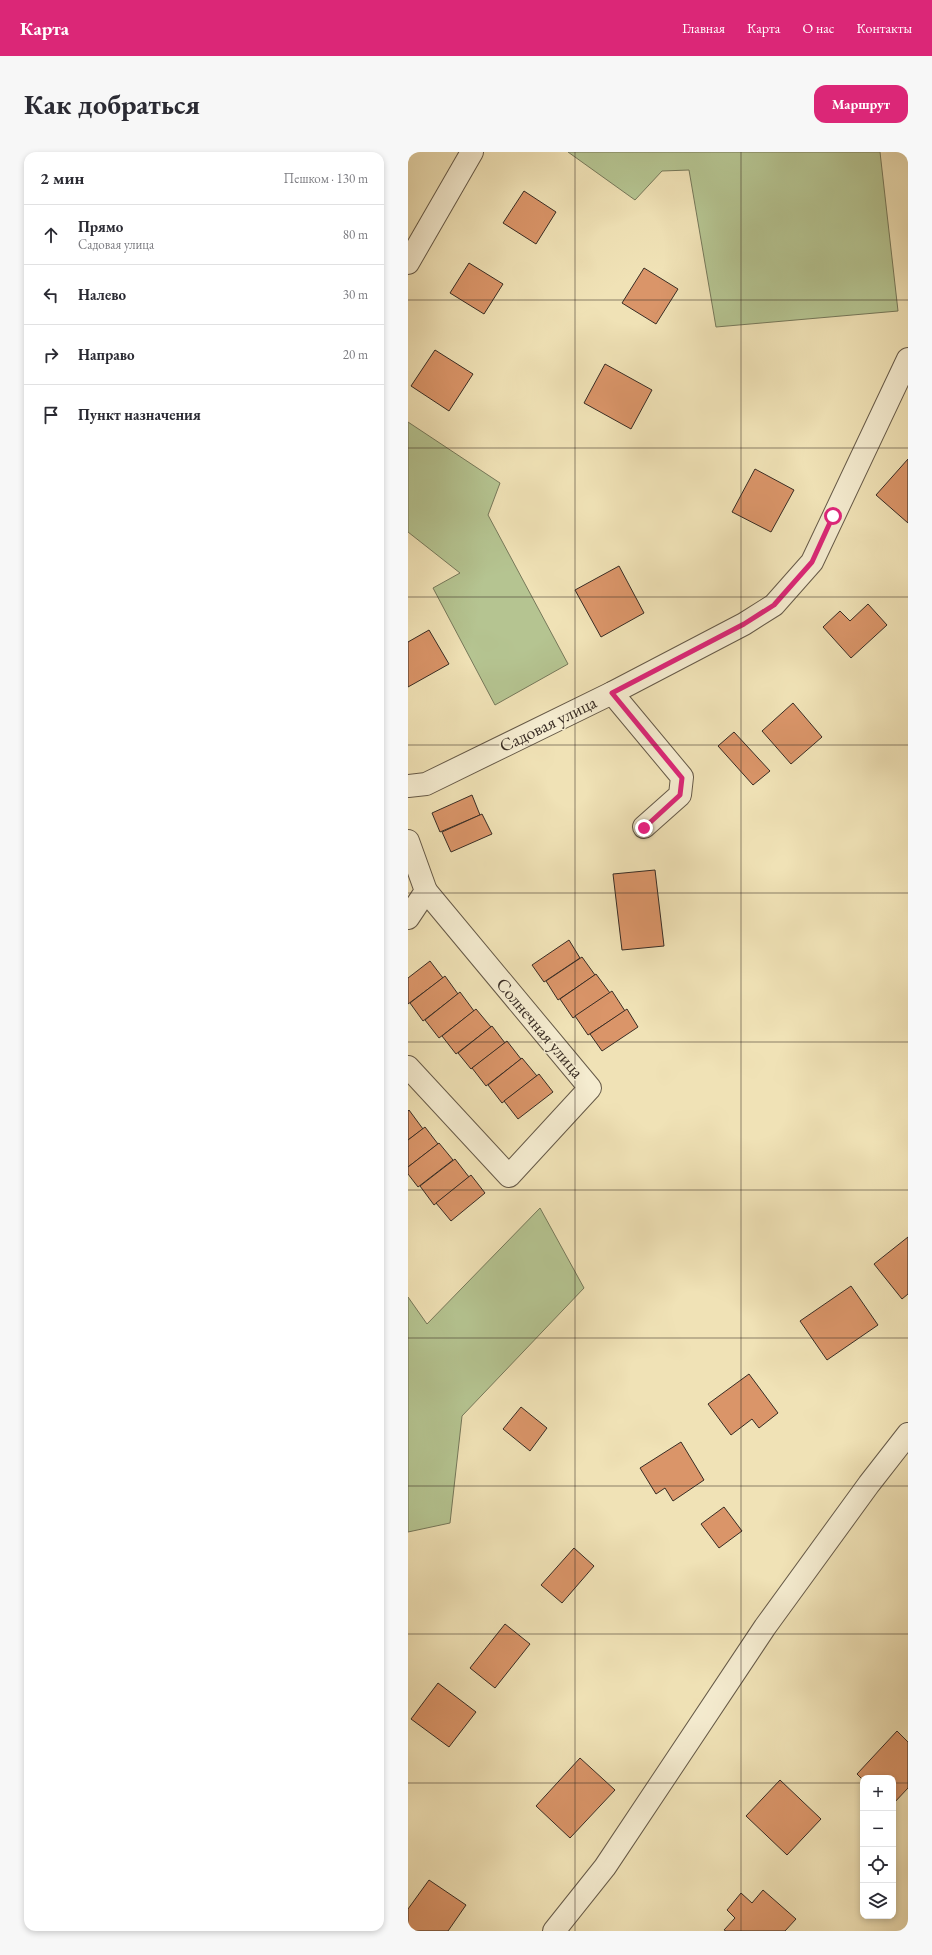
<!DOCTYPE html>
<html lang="ru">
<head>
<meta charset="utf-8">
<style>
	body { margin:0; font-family:"EB Garamond",serif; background:#f7f7f7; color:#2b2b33 }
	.controls { position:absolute; right:12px; bottom:12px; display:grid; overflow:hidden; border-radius:8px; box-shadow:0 2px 6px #0003 }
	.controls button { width:36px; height:36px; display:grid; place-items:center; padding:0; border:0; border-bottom:1px solid #e1e1e2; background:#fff; color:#2b2b33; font:20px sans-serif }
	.stop { position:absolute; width:12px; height:12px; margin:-9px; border:3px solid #db2777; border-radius:50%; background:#fff }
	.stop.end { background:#db2777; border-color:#fff; box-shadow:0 1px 4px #0008 }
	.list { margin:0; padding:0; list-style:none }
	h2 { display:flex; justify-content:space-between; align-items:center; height:52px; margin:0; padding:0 16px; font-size:17px }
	h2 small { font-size:13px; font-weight:400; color:#7c7c81 }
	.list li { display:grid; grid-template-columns:26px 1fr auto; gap:12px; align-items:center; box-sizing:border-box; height:60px; padding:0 16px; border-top:1px solid #e1e1e2 }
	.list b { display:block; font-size:15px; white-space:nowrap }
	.list p { margin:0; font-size:13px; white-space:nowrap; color:#7c7c81 }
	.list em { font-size:13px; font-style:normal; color:#7c7c81 }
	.icon { flex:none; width:22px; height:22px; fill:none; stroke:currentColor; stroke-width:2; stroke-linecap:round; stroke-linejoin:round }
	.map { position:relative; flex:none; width:500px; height:1779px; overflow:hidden; border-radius:12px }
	header { display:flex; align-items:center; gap:24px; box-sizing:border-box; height:56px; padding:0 20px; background:#db2777; color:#fff }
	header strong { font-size:19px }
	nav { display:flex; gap:22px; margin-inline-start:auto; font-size:14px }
	.intro { display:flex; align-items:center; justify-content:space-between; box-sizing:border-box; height:96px; padding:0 24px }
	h1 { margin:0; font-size:28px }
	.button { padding:10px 18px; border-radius:12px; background:#db2777; color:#fff; font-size:14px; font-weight:700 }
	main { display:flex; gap:24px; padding:0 24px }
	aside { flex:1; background:#fff; border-radius:12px; box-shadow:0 2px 6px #0003 }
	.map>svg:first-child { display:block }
	.green { fill:#b5c491; stroke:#76785a }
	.building { fill:#da9569; stroke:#382c24 }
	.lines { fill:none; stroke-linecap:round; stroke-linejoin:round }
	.minor-casing { stroke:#665a48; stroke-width:24 }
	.minor { stroke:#f5ecd0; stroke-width:22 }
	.route { stroke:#db2777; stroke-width:5 }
	.grid { fill:none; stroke:#382c24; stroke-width:1; stroke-opacity:0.55 }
	.labels { text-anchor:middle; stroke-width:3; stroke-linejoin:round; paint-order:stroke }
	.street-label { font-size:18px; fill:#382c24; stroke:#f5ecd0 }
</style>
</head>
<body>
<header>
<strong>Карта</strong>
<nav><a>Главная</a><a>Карта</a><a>О нас</a><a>Контакты</a></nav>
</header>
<div class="intro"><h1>Как добраться</h1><a class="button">Маршрут</a></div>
<main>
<aside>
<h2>2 мин<small>Пешком · 130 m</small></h2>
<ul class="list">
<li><svg class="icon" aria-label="ahead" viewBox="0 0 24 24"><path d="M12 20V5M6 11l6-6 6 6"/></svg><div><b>Прямо</b><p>Садовая улица</p></div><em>80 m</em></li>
<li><svg class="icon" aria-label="left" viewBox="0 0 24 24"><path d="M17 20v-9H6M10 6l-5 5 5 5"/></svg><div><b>Налево</b></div><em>30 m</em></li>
<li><svg class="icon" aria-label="right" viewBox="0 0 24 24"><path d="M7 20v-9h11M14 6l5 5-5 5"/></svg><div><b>Направо</b></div><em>20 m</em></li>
<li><svg class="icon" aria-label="arrive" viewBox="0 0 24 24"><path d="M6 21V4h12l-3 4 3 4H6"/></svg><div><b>Пункт назначения</b></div></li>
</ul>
</aside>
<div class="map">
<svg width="500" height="1779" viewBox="0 0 500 1779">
	<rect width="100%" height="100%" fill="#f0e2b6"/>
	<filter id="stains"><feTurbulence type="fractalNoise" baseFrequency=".005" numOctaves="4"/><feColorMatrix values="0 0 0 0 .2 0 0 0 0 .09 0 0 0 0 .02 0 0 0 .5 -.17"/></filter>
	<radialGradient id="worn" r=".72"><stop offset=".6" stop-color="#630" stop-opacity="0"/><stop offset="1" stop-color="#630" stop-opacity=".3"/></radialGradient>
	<g class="green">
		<path d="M160 0H472L490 159 308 175 281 18 254 19 227 48Z"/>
		<path d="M0 270 92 331 80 363 160 512 87 553 25 436 52 421 0 380Z"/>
		<path d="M132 1056 176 1136 54 1264 42 1371 0 1380V1145L19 1172Z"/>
	</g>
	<g class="building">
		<path d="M116 39 148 60 128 92 95 71Z"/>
		<path d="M61 111 95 132 76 162 42 141Z"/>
		<path d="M236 116 270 137 248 172 214 151Z"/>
		<path d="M27 198 65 222 41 259 3 234Z"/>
		<path d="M197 212 244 238 223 277 176 251Z"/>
		<path d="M500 307V371L468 343Z"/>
		<path d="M347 317 386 338 363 380 324 360Z"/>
		<path d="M211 414 236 461 193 485 167 438Z"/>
		<path d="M460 452 479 473 443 506 415 475 432 459 442 469Z"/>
		<path d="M21 478 41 512 0 535V490Z"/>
		<path d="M385 551 414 585 383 612 354 579Z"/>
		<path d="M326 580 362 619 345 633 310 594Z"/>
		<path d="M64 643 72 663 32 680 24 661Z"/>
		<path d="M74 662 84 682 43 700 34 680Z"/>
		<path d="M247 718 256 794 214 798 205 722Z"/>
		<path d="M161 788 172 806 136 830 124 813Z"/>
		<path d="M174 805 187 823 150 848 138 829Z"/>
		<path d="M22 809 35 826 0 852V826Z"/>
		<path d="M188 822 202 841 165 866 152 847Z"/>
		<path d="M37 824 50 842 15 869 2 851Z"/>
		<path d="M204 839 217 859 180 883 167 864Z"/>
		<path d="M52 840 66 859 31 886 17 868Z"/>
		<path d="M68 857 83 875 48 902 34 884Z"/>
		<path d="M219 857 230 875 194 899 182 882Z"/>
		<path d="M84 874 97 891 63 917 50 901Z"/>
		<path d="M99 889 113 907 78 934 64 916Z"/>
		<path d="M114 906 129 924 94 951 80 933Z"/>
		<path d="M131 922 145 940 110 967 96 949Z"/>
		<path d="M1 958 15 977 0 988V959Z"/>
		<path d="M17 975 30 992 0 1015V988Z"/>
		<path d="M31 991 45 1008 10 1035 0 1022V1015Z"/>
		<path d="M47 1007 61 1025 26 1053 12 1034Z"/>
		<path d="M63 1023 77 1041 43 1069 28 1051Z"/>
		<path d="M500 1085V1142L494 1147 466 1112Z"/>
		<path d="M443 1134 470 1173 419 1208 392 1169Z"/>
		<path d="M341 1222 370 1261 351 1276 344 1267 323 1283 300 1252Z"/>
		<path d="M113 1255 139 1276 122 1299 95 1277Z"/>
		<path d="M273 1290 296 1328 265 1349 257 1336 248 1342 232 1316Z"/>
		<path d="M316 1355 334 1379 311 1396 293 1372Z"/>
		<path d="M166 1396 186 1414 154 1451 133 1433Z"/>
		<path d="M97 1472 122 1492 87 1536 62 1516Z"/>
		<path d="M30 1531 68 1560 41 1595 3 1567Z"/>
		<path d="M489 1579 500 1590V1636L485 1652V1626H455V1628L449 1622Z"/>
		<path d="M172 1606 207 1638 162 1686 128 1654Z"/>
		<path d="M372 1628 413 1667 379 1703 338 1664Z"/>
		<path d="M21 1728 58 1753 40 1779H0V1757Z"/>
		<path d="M355 1738 388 1767 377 1779H318L316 1778 327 1766 319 1758 333 1741 344 1751Z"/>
	</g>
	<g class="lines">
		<g class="minor-casing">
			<g id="minor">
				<path d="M0 111 64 0"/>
				<path d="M204 541 274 625 272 643 236 675"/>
				<path d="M0 634 18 632 204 541 336 472 366 453 404 410 500 207"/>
				<path d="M0 689 18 739 0 766"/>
				<path d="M0 915 101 1024 182 936 18 739"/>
				<path d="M146 1779 197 1715 357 1475 461 1332 500 1282"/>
			</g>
		</g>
		<use href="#minor" class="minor"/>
	</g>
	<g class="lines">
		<path class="route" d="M236 676 272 643 274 626 204 541 336 472 366 453 404 410 425 364"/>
	</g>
	<path class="grid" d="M167 0V1779M333 0V1779M0 148H500M0 296H500M0 445H500M0 593H500M0 741H500M0 890H500M0 1038H500M0 1186H500M0 1334H500M0 1482H500M0 1631H455M485 1631H500"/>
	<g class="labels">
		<g class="street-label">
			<text transform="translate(140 572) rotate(-26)" y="6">Садовая улица</text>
			<text transform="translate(132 876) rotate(50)" y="6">Солнечная улица</text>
		</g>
	</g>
	<rect width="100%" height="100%" filter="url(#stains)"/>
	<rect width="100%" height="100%" fill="url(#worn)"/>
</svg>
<div class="controls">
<button>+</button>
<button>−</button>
<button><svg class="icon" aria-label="locate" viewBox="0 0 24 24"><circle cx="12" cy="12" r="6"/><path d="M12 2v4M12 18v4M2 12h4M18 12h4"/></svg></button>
<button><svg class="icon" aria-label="layers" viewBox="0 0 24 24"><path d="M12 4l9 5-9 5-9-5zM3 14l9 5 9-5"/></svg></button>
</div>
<div class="stop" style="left:425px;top:364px"></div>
<div class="stop end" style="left:236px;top:676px"></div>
</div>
</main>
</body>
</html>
